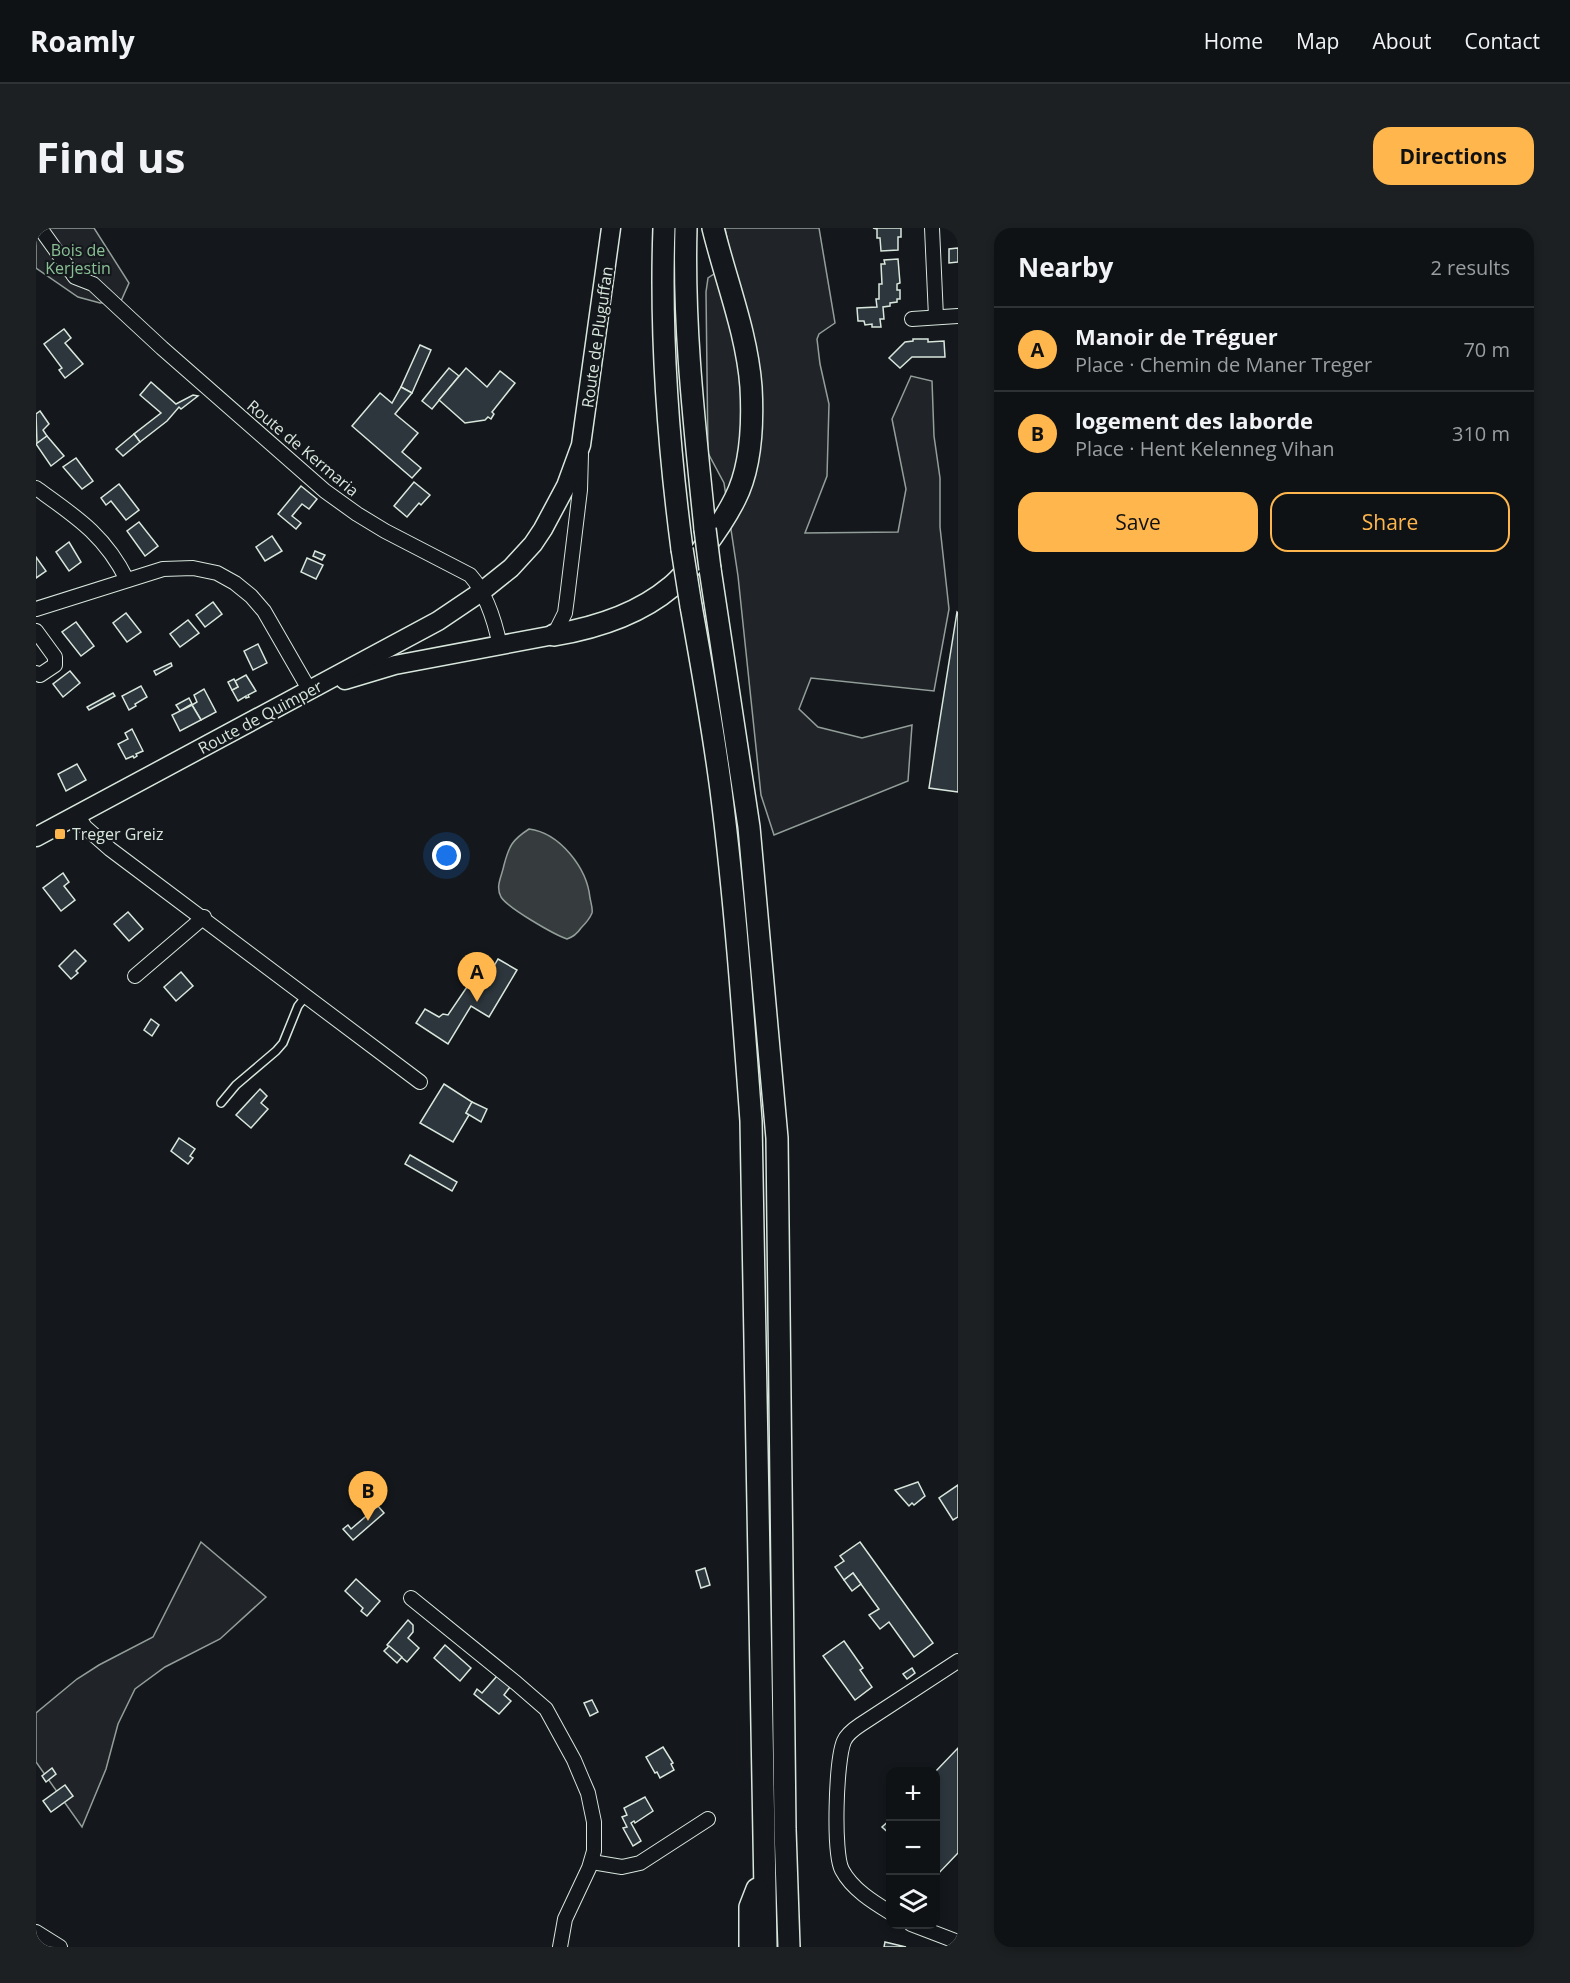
<!DOCTYPE html>
<html lang="en">
<head>
<meta charset="utf-8">
<style>
	body { margin:0; font-family:"Open Sans",sans-serif; background:#1d2022; color:#f1f3f6 }
	.controls { position:absolute; right:18px; bottom:18px; display:grid; overflow:hidden; border-radius:12px; box-shadow:0 3px 9px #0003 }
	.controls button { width:54px; height:54px; display:grid; place-items:center; padding:0; border:0; border-bottom:2px solid #2f3234; background:#0f1215; color:#f1f3f6; font:30px sans-serif }
	.you { position:absolute; left:411px; top:628px; width:21px; height:21px; margin:-15px; border:4px solid #fff; border-radius:50%; background:#1a73e8; box-shadow:0 0 0 9px #1a73e833 }
	.badge { display:grid; place-items:center; width:39px; height:39px; border-radius:50%; background:#ffb74d; color:#111; font-size:20px; font-weight:700 }
	.pin { position:absolute; translate:-50% -50px; filter:drop-shadow(0 2px 3px #0008) }
	.pin::after { content:''; position:absolute; top:32px; width:21px; height:18px; background:inherit; clip-path:polygon(0 0,100% 0,50% 100%) }
	.list { margin:0; padding:0; list-style:none }
	h2 { display:flex; justify-content:space-between; align-items:center; height:78px; margin:0; padding:0 24px; font-size:26px }
	h2 small { font-size:20px; font-weight:400; color:#9b9ea0 }
	.list li { display:grid; grid-template-columns:39px 1fr auto; gap:18px; align-items:center; box-sizing:border-box; height:84px; padding:0 24px; border-top:2px solid #2f3234 }
	.list b { display:block; font-size:22px; white-space:nowrap }
	.list p { margin:0; font-size:20px; white-space:nowrap; color:#9b9ea0 }
	.list em { font-size:20px; font-style:normal; color:#9b9ea0 }
	.actions { display:flex; gap:12px; padding:18px 24px }
	.actions a { flex:1; padding:14px 0; border:2px solid #ffb74d; border-radius:18px; text-align:center; font-size:21px; color:#ffb74d }
	.actions .main { background:#ffb74d; color:#111 }
	.icon { flex:none; width:33px; height:33px; fill:none; stroke:currentColor; stroke-width:2; stroke-linecap:round; stroke-linejoin:round }
	.map { position:relative; flex:none; width:922px; height:1719px; overflow:hidden; border-radius:18px }
	header { display:flex; align-items:center; gap:36px; box-sizing:border-box; height:84px; padding:0 30px; background:#0f1215; border-bottom:2px solid #2f3234 }
	header strong { font-size:28px }
	nav { display:flex; gap:33px; margin-inline-start:auto; font-size:21px }
	.intro { display:flex; align-items:center; justify-content:space-between; box-sizing:border-box; height:144px; padding:0 36px }
	h1 { margin:0; font-size:42px }
	.button { padding:15px 27px; border-radius:18px; background:#ffb74d; color:#111; font-size:21px; font-weight:700 }
	main { display:flex; gap:36px; padding:0 36px }
	aside { flex:1; background:#0f1215; border-radius:18px; box-shadow:0 3px 9px #0003 }
	.map>svg:first-child { display:block }
	.green { fill:#202428; stroke:#939e99; stroke-width:1.5 }
	.water { fill:#363b3e; stroke:#939e99; stroke-width:1.5 }
	.building { fill:#2c363c; stroke:#d8e6dc; stroke-width:1.5 }
	.lines { fill:none; stroke-linecap:round; stroke-linejoin:round }
	.service-casing { stroke:#d8e6dc; stroke-width:10 }
	.minor-casing { stroke:#d8e6dc; stroke-width:16 }
	.secondary-casing { stroke:#d8e6dc; stroke-width:21 }
	.trunk-casing { stroke:#d8e6dc; stroke-width:24 }
	.service { stroke:#14181c; stroke-width:7 }
	.minor { stroke:#14181c; stroke-width:14 }
	.secondary { stroke:#14181c; stroke-width:18 }
	.trunk { stroke:#14181c; stroke-width:21 }
	.trunk-bridge-casing { stroke:#d8e6dc; stroke-width:24; stroke-linecap:butt }
	.trunk-bridge { stroke:#14181c; stroke-width:21 }
	.poi-dot { fill:#ffb74d; stroke:#14181c; stroke-width:2 }
	.labels { text-anchor:middle; stroke-width:4.5; stroke-linejoin:round; paint-order:stroke }
	.park-label { font-size:16px; fill:#8ac095; stroke:#14181c }
	.street-label { font-size:16px; fill:#d8e6dc; stroke:#14181c }
	.poi-label { font-size:16px; fill:#d8e6dc; stroke:#14181c; text-anchor:start }
</style>
</head>
<body>
<header>
<strong>Roamly</strong>
<nav><a>Home</a><a>Map</a><a>About</a><a>Contact</a></nav>
</header>
<div class="intro"><h1>Find us</h1><a class="button">Directions</a></div>
<main>
<div class="map">
<svg width="922" height="1719" viewBox="0 0 922 1719">
	<rect width="100%" height="100%" fill="#14181c"/>
	<g class="green">
		<path d="M0 0H58L93 55 85 73 64 75 42 69 0 40Z"/>
		<path d="M689 0H783L799 95 783 106 781 111 784 136 793 176 791 248 769 305 862 304 870 261 856 191 875 148 896 153 898 208 904 250V299L913 381 898 463 775 450 763 481 782 499 826 510 876 497 872 553 738 607 725 567 702 348 688 255 672 225 670 64 672 50 696 34Z"/>
		<path d="M165 1314 230 1369 184 1411 129 1439 99 1461 82 1496 70 1541 46 1599 0 1534V1485L41 1451 63 1437 117 1409Z"/>
	</g>
	<path class="water" d="M493 601C524 605 551 640 554 670 555 675 557 681 556 685 554 690 549 696 545 700 541 706 537 709 531 711 517 706 472 680 465 669 459 658 466 648 468 637 473 618 476 612 493 601Z"/>
	<g class="building">
		<path d="M837 0H865V9H862V22L845 23 844 10H841V1Z"/>
		<path d="M922 20V34L913 35V21Z"/>
		<path d="M862 31 864 55 861 56V62H864V71H861V74L854 75V78L847 79 848 91H844L845 99H836V96L829 97 828 93H822L821 80 841 79 840 71H843V56H846L845 36H849L848 32Z"/>
		<path d="M28 101 35 110 29 115 47 136 29 150 23 142 26 140 8 116Z"/>
		<path d="M877 111H892V114L908 113 909 129H876L864 140 853 130 869 114 877 113Z"/>
		<path d="M384 117 395 122 376 165 365 159Z"/>
		<path d="M413 140 423 148 396 181 386 173Z"/>
		<path d="M430 140 451 159 464 143 479 155 456 184 458 186 455 191 452 189 449 192 429 195 403 172Z"/>
		<path d="M115 154 140 176 157 167 162 168 145 181 143 179 131 193 104 214 98 206 125 185 104 167Z"/>
		<path d="M365 159 376 165 359 186 382 205 366 224 385 240 376 250 316 198 344 165 356 175Z"/>
		<path d="M4 183 13 196 7 202 11 208 1 216 0 186Z"/>
		<path d="M98 206 104 214 87 228 80 221Z"/>
		<path d="M11 208 28 228 15 238 0 216Z"/>
		<path d="M40 230 57 253 46 261 27 239Z"/>
		<path d="M378 254 394 267 385 277 383 275 371 289 358 278Z"/>
		<path d="M83 256 103 282 90 292 75 273 70 277 65 270Z"/>
		<path d="M265 258 281 271 273 281 266 276 256 288 265 295 260 301 242 286Z"/>
		<path d="M103 294 122 318 109 328 91 303Z"/>
		<path d="M236 308 246 323 229 333 220 319Z"/>
		<path d="M33 314 45 334 33 343 20 324Z"/>
		<path d="M279 323 289 327 286 332 277 328Z"/>
		<path d="M0 329 10 343 0 350Z"/>
		<path d="M271 330 287 337 280 351 265 344Z"/>
		<path d="M177 374 186 386 169 399 160 387Z"/>
		<path d="M921 384 922 385V564L893 560Z"/>
		<path d="M90 385 105 404 91 414 77 395Z"/>
		<path d="M152 392 163 405 144 419 134 406Z"/>
		<path d="M40 394 58 418 45 428 26 404Z"/>
		<path d="M222 416 231 435 217 442 208 423Z"/>
		<path d="M135 435 136 438 120 447 118 443Z"/>
		<path d="M34 443 44 455 27 469 17 456Z"/>
		<path d="M210 447 220 463 212 467 213 469 210 470V468L202 473 196 462 202 459 199 453Z"/>
		<path d="M198 451 202 459 196 462 192 454Z"/>
		<path d="M105 458 111 469 99 476 100 478 93 482 86 468Z"/>
		<path d="M168 461 180 484 165 492 156 477 161 474 158 467Z"/>
		<path d="M77 465 79 468 53 482 51 479Z"/>
		<path d="M153 470 156 476 144 483 140 477Z"/>
		<path d="M156 477 165 492 144 503 136 487Z"/>
		<path d="M96 501 107 523 100 526 101 528 98 530 97 528 90 531 82 516 92 511 89 505Z"/>
		<path d="M41 536 50 552 30 563 22 546Z"/>
		<path d="M27 645 33 654 28 658 39 672 25 683 7 660Z"/>
		<path d="M92 684 107 701 93 713 78 696Z"/>
		<path d="M39 722 50 733 40 743 42 745 35 751 23 738Z"/>
		<path d="M462 731 481 742 453 789 435 778 412 816 380 795 389 781 403 789 407 786 412 787 435 753 446 759Z"/>
		<path d="M145 744 157 758 140 773 128 759Z"/>
		<path d="M115 791 123 797 116 808 108 802Z"/>
		<path d="M408 856 436 874 430 885 433 887 417 914 384 895Z"/>
		<path d="M224 861 231 868 225 875 232 881 215 900 200 887Z"/>
		<path d="M436 874 451 881 445 894 430 885Z"/>
		<path d="M143 910 159 921 154 928 157 930 152 936 135 923Z"/>
		<path d="M374 927 421 954 416 963 369 936Z"/>
		<path d="M882 1254 889 1268 878 1277 876 1275 873 1278 859 1262Z"/>
		<path d="M922 1257V1289L917 1292 903 1270Z"/>
		<path d="M342 1278 348 1285 317 1312 307 1301 312 1297 315 1301Z"/>
		<path d="M824 1314 897 1415 878 1429 853 1394 844 1401 833 1387 843 1381 817 1345 808 1352 799 1339 808 1333 804 1328Z"/>
		<path d="M669 1340 674 1357 665 1360 660 1343Z"/>
		<path d="M817 1345 825 1356 816 1363 808 1352Z"/>
		<path d="M320 1351 344 1373 331 1388 325 1383 327 1380 309 1363Z"/>
		<path d="M372 1392 377 1397V1404L372 1410 383 1420 371 1434 351 1417Z"/>
		<path d="M808 1413 827 1440 824 1442 836 1459 819 1472 787 1428Z"/>
		<path d="M409 1417 435 1440 424 1453 398 1430Z"/>
		<path d="M353 1418 366 1429 361 1435 348 1423Z"/>
		<path d="M876 1440 879 1445 871 1451 867 1446Z"/>
		<path d="M461 1448 474 1459 468 1467 475 1473 463 1486 438 1466 441 1461 446 1465Z"/>
		<path d="M556 1472 562 1484 554 1488 548 1475Z"/>
		<path d="M627 1519 637 1535 635 1536 638 1542 624 1550 621 1544 619 1545 610 1529Z"/>
		<path d="M922 1520V1625L900 1648 899 1544Z"/>
		<path d="M16 1540 20 1546 10 1554 6 1548Z"/>
		<path d="M29 1557 37 1568 15 1584 7 1573Z"/>
		<path d="M609 1569 617 1583 599 1595 598 1593 595 1595 605 1613 597 1618 587 1600 591 1599 586 1589 591 1587 588 1580Z"/>
		<path d="M855 1591V1607L846 1599Z"/>
		<path d="M849 1714 870 1719H848Z"/>
	</g>
	<g class="lines">
		<g class="service-casing">
			<path id="service" d="M185 875 200 857 240 823 247 815 262 778 270 768"/>
		</g>
		<g class="minor-casing">
			<g id="minor">
				<path d="M4 0 39 49 57 56 126 120 289 263 321 286 349 303 434 347C450 365 459 394 464 418"/>
				<path d="M896 0 900 89"/>
				<path d="M876 91 922 88"/>
				<path d="M0 260C39 288 69 307 91 352"/>
				<path d="M0 381 127 341 157 340 181 345 199 355 215 368 228 383 274 463"/>
				<path d="M0 403 19 429V437L4 447 0 445"/>
				<path d="M518 407 529 385 531 370 544 262 545 226"/>
				<path d="M41 587 49 599 74 621 384 854"/>
				<path d="M99 748 168 689"/>
				<path d="M375 1370 480 1455 510 1481 538 1532 546 1551 552 1565 558 1594V1623L553 1640 529 1691 524 1719"/>
				<path d="M556 1634 586 1639 604 1635 672 1591"/>
				<path d="M855 1685C837 1674 816 1661 806 1642 797 1625 800 1532 808 1513 811 1506 818 1501 824 1497L922 1433"/>
				<path d="M875 1696 922 1714"/>
				<path d="M0 1704 24 1719"/>
			</g>
		</g>
		<g class="secondary-casing">
			<g id="secondary">
				<path d="M309 452 359 437 518 407"/>
				<path d="M0 609 402 393 445 364 475 340 497 316 507 301 530 258 545 217 575 0"/>
			</g>
		</g>
		<g class="trunk-casing">
			<g id="trunk">
				<path d="M628 0C624 108 632 214 646 321"/>
				<path d="M650 0C647 101 659 201 669 301"/>
				<path d="M674 341 713 599 741 910 749 1601 753 1719"/>
				<path d="M655 378C666 439 677 500 685 562 699 672 707 783 715 893L730 1719"/>
				<path d="M518 407C559 400 603 386 635 359 648 349 658 334 667 321 679 305 690 289 699 271 716 238 717 195 715 159 711 105 690 53 677 0"/>
				<path d="M714 1719V1679L721 1661"/>
			</g>
		</g>
		<use href="#service" class="service"/>
		<use href="#minor" class="minor"/>
		<use href="#secondary" class="secondary"/>
		<use href="#trunk" class="trunk"/>
		<g class="trunk-bridge-casing">
			<g id="trunk-bridge">
				<path d="M669 301 674 341"/>
				<path d="M646 321 655 378"/>
			</g>
		</g>
		<use href="#trunk-bridge" class="trunk-bridge"/>
	</g>
	<rect class="poi-dot" x="18" y="600" width="12" height="12" rx="3"/>
	<g class="labels">
		<g class="park-label">
			<text x="42" y="28">Bois de<tspan x="42" dy="18">Kerjestin</tspan></text>
		</g>
		<g class="street-label">
			<text transform="translate(561 109) rotate(-82)" y="6">Route de Pluguffan</text>
			<text transform="translate(267 220) rotate(40)" y="6">Route de Kermaria</text>
			<text transform="translate(224 489) rotate(-28)" y="6">Route de Quimper</text>
		</g>
		<g class="poi-label">
			<text x="36" y="612">Treger Greiz</text>
		</g>
	</g>
</svg>
<div class="controls">
<button>+</button>
<button>−</button>
<button><svg class="icon" aria-label="layers" viewBox="0 0 24 24"><path d="M12 4l9 5-9 5-9-5zM3 14l9 5 9-5"/></svg></button>
</div>
<div class="you"></div>
<div class="pin badge" style="left:441px;top:774px">A</div>
<div class="pin badge" style="left:332px;top:1293px">B</div>
</div>
<aside>
<h2>Nearby<small>2 results</small></h2>
<ul class="list">
<li><span class="badge">A</span><div><b>Manoir de Tréguer</b><p>Place · Chemin de Maner Treger</p></div><em>70 m</em></li>
<li><span class="badge">B</span><div><b>logement des laborde</b><p>Place · Hent Kelenneg Vihan</p></div><em>310 m</em></li>
</ul>
<div class="actions"><a class="main">Save</a><a>Share</a></div>
</aside>
</main>
</body>
</html>
